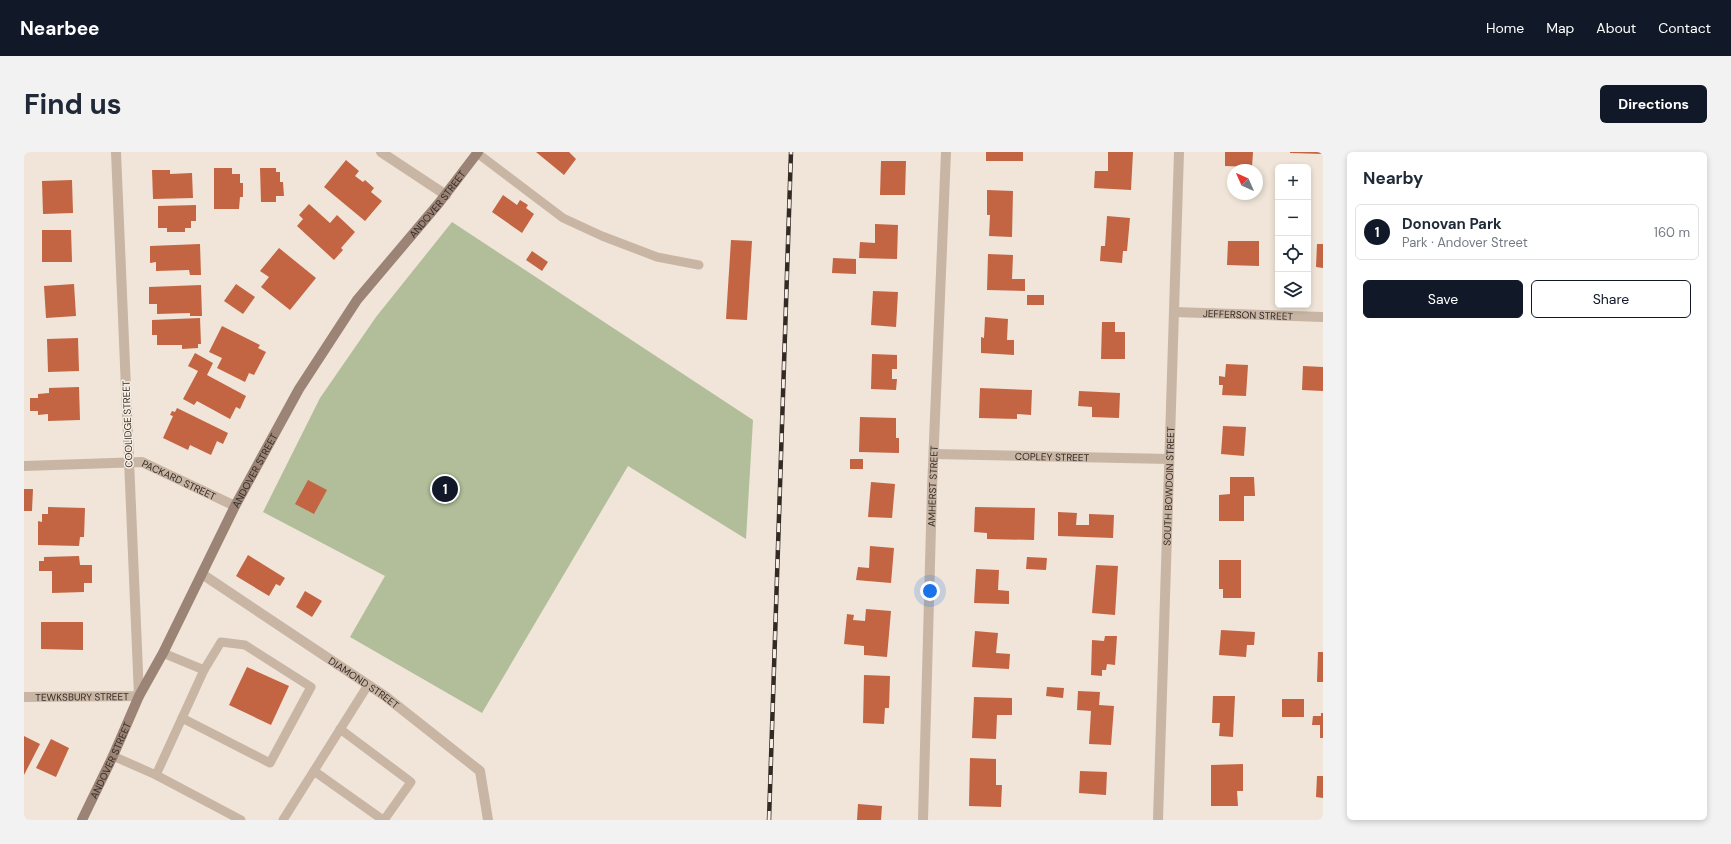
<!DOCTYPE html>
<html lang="en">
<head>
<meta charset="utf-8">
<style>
	body { margin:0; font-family:"DM Sans",sans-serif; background:#f2f2f3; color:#1f2937 }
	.controls { position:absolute; right:12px; top:12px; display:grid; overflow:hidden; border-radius:6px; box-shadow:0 2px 6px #0003 }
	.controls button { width:36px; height:36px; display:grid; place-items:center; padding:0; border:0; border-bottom:1px solid #e0e1e3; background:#fff; color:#1f2937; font:20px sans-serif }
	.compass { position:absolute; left:1203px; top:12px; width:36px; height:36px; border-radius:50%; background:#fff; box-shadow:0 2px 6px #0003; rotate:315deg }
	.you { position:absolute; left:906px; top:439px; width:14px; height:14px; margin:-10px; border:3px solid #fff; border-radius:50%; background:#1a73e8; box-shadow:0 0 0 6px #1a73e833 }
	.badge { display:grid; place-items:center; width:26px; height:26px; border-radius:50%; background:#111827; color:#fff; font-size:13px; font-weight:700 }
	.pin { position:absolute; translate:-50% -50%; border:2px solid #fff; box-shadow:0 1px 4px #0006 }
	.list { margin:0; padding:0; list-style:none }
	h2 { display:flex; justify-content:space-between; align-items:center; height:52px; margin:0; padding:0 16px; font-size:17px }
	h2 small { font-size:13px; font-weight:400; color:#747a83 }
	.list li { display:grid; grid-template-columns:26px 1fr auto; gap:12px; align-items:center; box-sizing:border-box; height:56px; margin:0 8px 8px; padding:0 8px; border:1px solid #e0e1e3; border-radius:6px }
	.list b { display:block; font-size:15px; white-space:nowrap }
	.list p { margin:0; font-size:13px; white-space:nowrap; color:#747a83 }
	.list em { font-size:13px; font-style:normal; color:#747a83 }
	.actions { display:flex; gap:8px; padding:12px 16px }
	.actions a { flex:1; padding:9px 0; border:1px solid #111827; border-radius:6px; text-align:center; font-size:14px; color:#111827 }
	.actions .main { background:#111827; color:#fff }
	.icon { flex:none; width:22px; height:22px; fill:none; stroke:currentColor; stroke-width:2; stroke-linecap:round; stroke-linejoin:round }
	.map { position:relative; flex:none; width:1299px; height:668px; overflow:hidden; border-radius:6px }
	header { display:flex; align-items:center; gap:24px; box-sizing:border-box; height:56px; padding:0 20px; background:#111827; color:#fff }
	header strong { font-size:19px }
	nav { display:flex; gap:22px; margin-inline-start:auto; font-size:14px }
	.intro { display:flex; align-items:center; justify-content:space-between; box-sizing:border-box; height:96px; padding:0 24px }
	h1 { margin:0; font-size:28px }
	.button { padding:10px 18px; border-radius:6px; background:#111827; color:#fff; font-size:14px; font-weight:700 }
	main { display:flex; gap:24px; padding:0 24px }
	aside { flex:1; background:#fff; border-radius:6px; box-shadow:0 2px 6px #0003 }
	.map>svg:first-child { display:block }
	.green { fill:#b1be99 }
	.building { fill:#c36443 }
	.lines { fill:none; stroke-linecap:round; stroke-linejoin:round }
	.lane { stroke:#c8b5a4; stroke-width:9 }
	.street { stroke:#c8b5a4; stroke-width:10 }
	.secondary { stroke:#9b8476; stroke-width:10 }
	.rail-casing { stroke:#332a26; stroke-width:4.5 }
	.rail { stroke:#f8efe4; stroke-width:3; stroke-dasharray:9; stroke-linecap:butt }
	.labels { text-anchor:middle; stroke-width:3; stroke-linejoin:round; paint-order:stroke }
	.street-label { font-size:10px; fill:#332a26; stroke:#f8efe4 }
</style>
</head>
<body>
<header>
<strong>Nearbee</strong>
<nav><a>Home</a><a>Map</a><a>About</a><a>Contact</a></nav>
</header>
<div class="intro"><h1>Find us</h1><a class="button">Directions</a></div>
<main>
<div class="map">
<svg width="1299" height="668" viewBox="0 0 1299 668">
	<rect width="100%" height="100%" fill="#f0e5d8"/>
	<path class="green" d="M428 70 729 268 722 387 604 314 458 561 326 485 361 424 239 360 296 246 352 165Z"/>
	<g class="building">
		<path d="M512 0H545L552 7 540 23Z"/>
		<rect x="962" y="0" width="37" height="9"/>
		<path d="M1084 0H1109L1107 38 1070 36 1071 19H1084Z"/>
		<path d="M1201 0H1229L1228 15 1201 14Z"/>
		<path d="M1266 0H1299V2L1266 1Z"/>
		<path d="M322 8 335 19 331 24 339 30 341 28 350 36 347 40 358 49 341 69 300 35Z"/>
		<path d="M857 9H882L881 43H856Z"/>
		<path d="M190 16H208V22H216V31H219V45H216L215 57H190Z"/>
		<path d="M236 16H252V20H256V30H259L260 44H252V50H237Z"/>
		<path d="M128 18H146V22L168 21 169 46 129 47Z"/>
		<path d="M48 28 49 61 19 62 18 29Z"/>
		<path d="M963 38 989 39 988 85 965 84 966 63H963Z"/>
		<path d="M479 43 493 53 496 48 504 53 502 56 510 62 498 81 468 60Z"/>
		<path d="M285 52 306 71 313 63 331 80 317 96 319 98 310 108 273 74 279 67 275 63Z"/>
		<path d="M172 53V69H167V76H161V80H143V76H134V54Z"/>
		<path d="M1083 64 1106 66 1103 99H1099L1098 111 1076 109 1077 94H1081Z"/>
		<path d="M851 72 874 73 873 107 835 106 836 90 851 91Z"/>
		<path d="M18 78H47L48 110H18Z"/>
		<path d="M707 88 728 89 723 168 702 167Z"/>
		<path d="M1204 89H1235V114L1203 113Z"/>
		<path d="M176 92 177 123H166L165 118 132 119V110L126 111V94Z"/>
		<path d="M1293 92H1299V116L1292 115Z"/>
		<path d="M255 96 292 126 266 158 237 135 245 125 236 119Z"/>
		<path d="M508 99 524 110 518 119 502 108Z"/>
		<path d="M964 102 989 103 988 127H1001V139L963 138Z"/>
		<path d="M809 106 832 107V122L808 121Z"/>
		<path d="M50 132 52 164 22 166 20 134Z"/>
		<path d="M212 132 231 145 219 162 200 149Z"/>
		<path d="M177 133 178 164H166V161L133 162V152H125V135Z"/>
		<path d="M849 139 874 140 872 175 847 173Z"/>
		<rect x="1003" y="143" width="17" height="10"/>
		<path d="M961 165 984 167 983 188H990V203L957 201V185L960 186Z"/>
		<path d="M176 166 177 192H174V196L158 197V193H133V183H128V168Z"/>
		<path d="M1078 170H1091V180H1101V207H1077Z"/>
		<path d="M198 174 236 193 234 196 242 200 230 223 225 221 221 230 193 216 198 206 185 200Z"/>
		<path d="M54 186 55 219 24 220 23 187Z"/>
		<path d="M171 201 189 211 183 223 222 244 216 257 212 255 206 267 173 249 170 253 159 247 174 219 164 214Z"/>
		<path d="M848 202 873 203V217H868V227H873L872 238 847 237Z"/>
		<path d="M1202 212 1224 213 1222 244 1198 243 1199 233H1195V224L1201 225Z"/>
		<path d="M1279 214 1299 215V239L1278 238Z"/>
		<path d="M55 235 56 268 24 269V262L14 263V259H6V246H14V242L25 241V236Z"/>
		<path d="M956 236 1008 238 1007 263 993 262V267L955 266Z"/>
		<path d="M1055 239 1096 241 1095 266 1068 265V255L1054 254Z"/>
		<path d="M153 256 204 281 199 292 193 289 187 303 166 293 164 298 139 286 149 264 146 263 148 259 151 260Z"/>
		<path d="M836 265 872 266V286H875V301L835 300Z"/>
		<path d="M1199 274 1222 275 1220 304 1197 302Z"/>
		<rect x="826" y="307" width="13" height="10"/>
		<path d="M1206 325H1230L1231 344H1220V369H1195V343L1206 342Z"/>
		<path d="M284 328 303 338 290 362 271 352Z"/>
		<path d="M847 330 871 332 868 366 844 365Z"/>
		<path d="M0 337H9L8 359H0Z"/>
		<path d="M24 355 61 356 60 385H56L55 394 14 393V369L18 370V362H24Z"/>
		<path d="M951 355 1011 356 1010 388 963 387V381L950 380Z"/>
		<path d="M1034 360 1053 361 1052 373H1065V362L1090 363 1089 386 1034 384Z"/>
		<path d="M846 394 870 396 867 431 832 428 834 415 845 416Z"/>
		<path d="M224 403 261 426 256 434 252 432 245 444 212 424Z"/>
		<path d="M55 404 56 413H68V431H60V440L28 441V419H15V409H20V405Z"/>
		<path d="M1003 405 1023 406 1022 418 1002 417Z"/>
		<path d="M1195 408H1217V446H1199V437H1195Z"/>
		<path d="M1072 413 1094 414 1091 463 1068 461Z"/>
		<path d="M952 417 975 418 974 438 985 439V452L950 451Z"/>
		<path d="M281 439 298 449 288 465 272 455Z"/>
		<path d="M842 457 867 459 863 505 840 503V494L820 492 823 462 830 463 829 468 841 469Z"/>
		<path d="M17 470H59V498L17 497Z"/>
		<path d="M1197 478 1231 480 1230 493H1223L1222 505 1195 503Z"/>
		<path d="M951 479 974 481 972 501 986 502 985 517 948 515Z"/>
		<path d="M1081 484H1093L1091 513 1083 512 1082 518H1078V524L1067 523 1068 488 1080 489Z"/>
		<path d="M1294 500H1299V530H1293Z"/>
		<path d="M223 515 265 534 247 573 205 553Z"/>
		<path d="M840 523 866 524 865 556H861L860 572 839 571Z"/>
		<path d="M1023 535 1040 536 1039 546 1022 544Z"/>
		<path d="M1054 539 1076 540 1075 553 1090 554 1087 593 1065 592 1067 559 1053 558Z"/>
		<path d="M1189 544H1211L1209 585 1195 584 1196 571H1188Z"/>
		<path d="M950 545 988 546V563H973L972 587 948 586Z"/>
		<rect x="1258" y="547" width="22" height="18"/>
		<path d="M1297 561H1299V586H1296V573H1288L1289 564H1297Z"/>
		<path d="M0 584 16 592 0 623Z"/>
		<path d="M27 587 45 596 32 625 12 616Z"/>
		<path d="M946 606 972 607V633H978L977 655 945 654Z"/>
		<path d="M1219 612V639H1213L1214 654H1187V613Z"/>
		<path d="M1056 619 1083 620 1082 643 1055 641Z"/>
		<path d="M1293 624H1299V646L1292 645Z"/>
		<path d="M834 652 858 654 857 668H833Z"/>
	</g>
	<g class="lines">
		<g class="lane">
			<path d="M453 1 539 66 578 84 633 105 675 113"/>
			<path d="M139 501 180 518 197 490 221 493 287 535 246 611 158 566"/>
			<path d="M316 577 387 630 360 668"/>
			<path d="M89 604 132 623 217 668"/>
			<path d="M290 619 359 668"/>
			<path d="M132 623 180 518"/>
			<path d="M259 668 344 533"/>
		</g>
		<g class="street">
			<path d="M357 0 422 43"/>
			<path id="s1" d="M1150 160 1299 165"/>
			<path id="s2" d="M910 302 1145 307"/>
			<path id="s3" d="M0 314 118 310 211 354"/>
			<path id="s4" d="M178 422 361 544 456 619 464 668"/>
			<path id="s5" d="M0 545 115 544 92 0"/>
			<path id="s6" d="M899 668 908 338 922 0"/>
			<path id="s7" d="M1134 668 1155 0"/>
		</g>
		<path class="secondary" id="s8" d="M58 668 89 604 115 544 139 501 211 354 275 237 333 148 415 51 454 0"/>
		<g class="rail-casing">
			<path id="rail" d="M745 668 767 0"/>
		</g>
		<use href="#rail" class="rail"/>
	</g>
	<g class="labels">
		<g class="street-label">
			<text dy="4" stroke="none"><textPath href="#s8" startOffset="714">ANDOVER STREET</textPath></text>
			<text dy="4" stroke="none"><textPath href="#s1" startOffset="74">JEFFERSON STREET</textPath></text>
			<text transform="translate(103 272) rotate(-92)" y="4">COOLIDGE STREET</text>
			<text dy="4" stroke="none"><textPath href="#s2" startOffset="118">COPLEY STREET</textPath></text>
			<text dy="4" stroke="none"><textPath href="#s8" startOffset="390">ANDOVER STREET</textPath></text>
			<text dy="4" stroke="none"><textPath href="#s3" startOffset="159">PACKARD STREET</textPath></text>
			<text dy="4" stroke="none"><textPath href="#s6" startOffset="334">AMHERST STREET</textPath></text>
			<text dy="4" stroke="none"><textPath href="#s7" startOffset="334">SOUTH BOWDOIN STREET</textPath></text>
			<text dy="4" stroke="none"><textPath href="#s4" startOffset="195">DIAMOND STREET</textPath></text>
			<text dy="4" stroke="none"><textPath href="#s5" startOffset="58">TEWKSBURY STREET</textPath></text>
			<text dy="4" stroke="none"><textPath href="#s8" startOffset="66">ANDOVER STREET</textPath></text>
		</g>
	</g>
</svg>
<div class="controls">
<button>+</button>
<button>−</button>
<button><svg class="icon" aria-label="locate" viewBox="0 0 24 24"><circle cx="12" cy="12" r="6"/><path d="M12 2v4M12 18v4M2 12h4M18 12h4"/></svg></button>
<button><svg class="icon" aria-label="layers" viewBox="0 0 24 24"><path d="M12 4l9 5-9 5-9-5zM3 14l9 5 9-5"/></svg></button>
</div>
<svg class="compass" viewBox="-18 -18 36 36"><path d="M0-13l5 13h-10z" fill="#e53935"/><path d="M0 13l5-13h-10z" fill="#747a83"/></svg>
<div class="you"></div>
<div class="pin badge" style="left:421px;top:337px">1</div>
</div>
<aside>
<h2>Nearby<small></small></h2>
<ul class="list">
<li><span class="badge">1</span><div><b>Donovan Park</b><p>Park · Andover Street</p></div><em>160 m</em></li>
</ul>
<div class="actions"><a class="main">Save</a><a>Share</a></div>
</aside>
</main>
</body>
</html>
